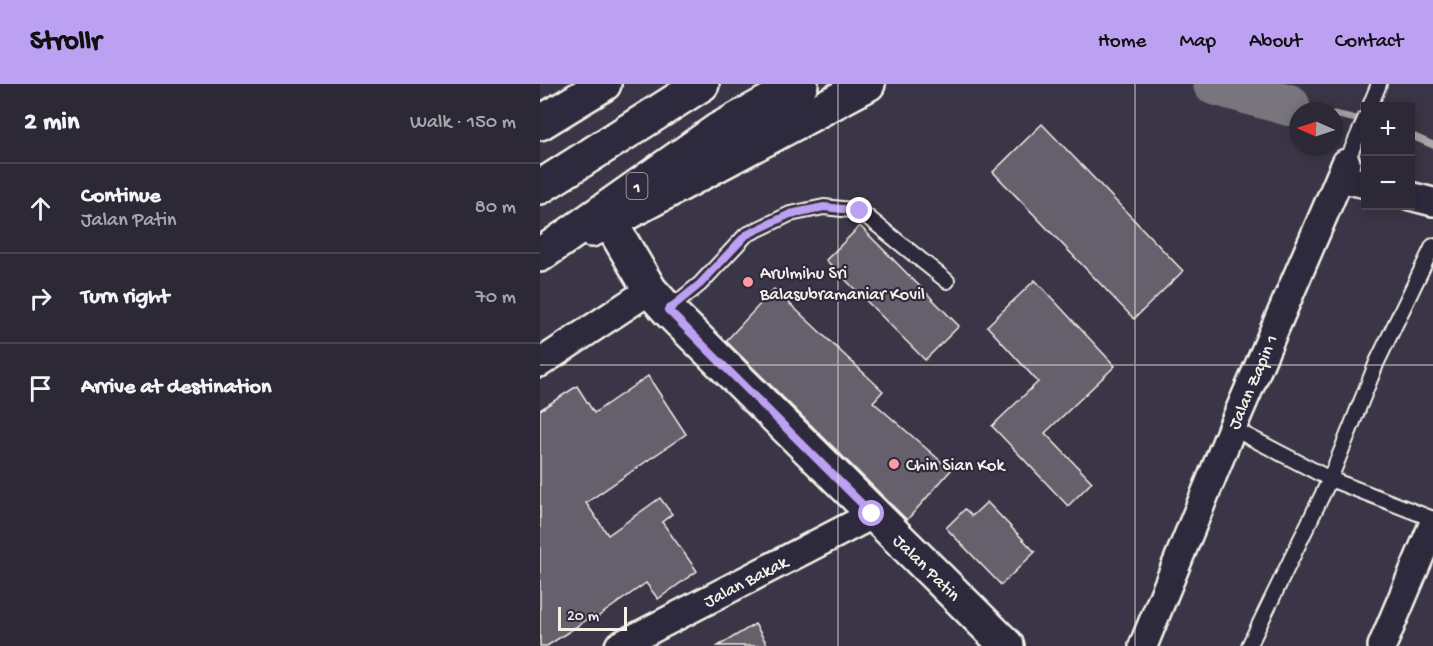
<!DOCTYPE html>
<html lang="en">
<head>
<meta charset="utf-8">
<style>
	body { margin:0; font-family:"Gochi Hand",sans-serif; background:#34303d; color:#f1f3f6 }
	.controls { position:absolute; right:18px; top:18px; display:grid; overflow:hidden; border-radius:0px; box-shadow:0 3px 15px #0003 }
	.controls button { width:54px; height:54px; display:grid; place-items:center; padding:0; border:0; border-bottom:2px solid #484450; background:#2c2835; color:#f1f3f6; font:30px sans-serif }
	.compass { position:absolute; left:749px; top:18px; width:54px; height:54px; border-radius:50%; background:#2c2835; box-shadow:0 3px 15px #0003; rotate:273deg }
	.scale { position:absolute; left:18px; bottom:15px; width:69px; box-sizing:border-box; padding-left:6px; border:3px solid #f4f1e8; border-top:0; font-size:16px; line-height:21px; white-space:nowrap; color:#f4f1e8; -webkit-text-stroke:4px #2f2a3d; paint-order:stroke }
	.stop { position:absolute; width:18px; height:18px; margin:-14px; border:4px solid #bca0f2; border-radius:50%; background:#fff }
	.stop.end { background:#bca0f2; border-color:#fff; box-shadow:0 2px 6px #0008 }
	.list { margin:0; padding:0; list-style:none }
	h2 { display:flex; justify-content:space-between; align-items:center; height:78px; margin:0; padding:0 24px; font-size:26px }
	h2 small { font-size:20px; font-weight:400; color:#a6a6ad }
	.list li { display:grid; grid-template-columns:39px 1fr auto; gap:18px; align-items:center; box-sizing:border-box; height:90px; padding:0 24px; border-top:2px solid #484450 }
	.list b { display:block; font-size:22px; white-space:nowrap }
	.list p { margin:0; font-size:20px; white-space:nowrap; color:#a6a6ad }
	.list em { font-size:20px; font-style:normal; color:#a6a6ad }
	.icon { flex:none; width:33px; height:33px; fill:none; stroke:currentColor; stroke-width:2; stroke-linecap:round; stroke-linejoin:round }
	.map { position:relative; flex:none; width:893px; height:562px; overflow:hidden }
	header { display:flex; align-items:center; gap:36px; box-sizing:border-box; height:84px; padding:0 30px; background:#bca0f2; color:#111 }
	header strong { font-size:28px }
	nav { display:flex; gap:33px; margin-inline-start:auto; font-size:21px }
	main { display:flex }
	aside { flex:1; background:#2c2835 }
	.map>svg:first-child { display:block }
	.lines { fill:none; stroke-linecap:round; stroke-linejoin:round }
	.stream { stroke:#aaa6a7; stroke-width:7 }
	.river { stroke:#78747b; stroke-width:42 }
	.building { fill:#65616c; stroke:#f4f1e8; stroke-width:1.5 }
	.lane-casing { stroke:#f4f1e8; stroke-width:18 }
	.street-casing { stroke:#f4f1e8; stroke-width:32 }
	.secondary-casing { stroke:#f4f1e8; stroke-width:38 }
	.primary-casing { stroke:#f4f1e8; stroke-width:38 }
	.highway-casing { stroke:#f4f1e8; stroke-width:38 }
	.lane { stroke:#2f2a3d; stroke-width:14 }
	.street { stroke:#2f2a3d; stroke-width:27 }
	.secondary { stroke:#2f2a3d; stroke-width:33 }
	.primary { stroke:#2f2a3d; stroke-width:33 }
	.highway { stroke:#2f2a3d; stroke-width:33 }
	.route { stroke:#bca0f2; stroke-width:8 }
	.grid { fill:none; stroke:#f4f1e8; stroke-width:1.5; stroke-opacity:0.55 }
	.poi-dot { fill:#ff9aa2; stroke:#2f2a3d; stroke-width:2 }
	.labels { text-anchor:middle; stroke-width:4.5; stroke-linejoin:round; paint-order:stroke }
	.shield { fill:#2f2a3d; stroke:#b9b5b5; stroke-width:1.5 }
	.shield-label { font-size:16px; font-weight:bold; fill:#f4f1e8 }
	.poi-label { font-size:18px; fill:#f4f1e8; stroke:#2f2a3d; text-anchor:start }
	.street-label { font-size:18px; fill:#f4f1e8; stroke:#2f2a3d }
</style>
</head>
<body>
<header>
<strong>Strollr</strong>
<nav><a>Home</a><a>Map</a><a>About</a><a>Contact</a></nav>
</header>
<main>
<aside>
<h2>2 min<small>Walk · 150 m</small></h2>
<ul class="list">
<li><svg class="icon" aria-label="ahead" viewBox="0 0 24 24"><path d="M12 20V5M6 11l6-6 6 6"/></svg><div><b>Continue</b><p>Jalan Patin</p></div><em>80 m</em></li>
<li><svg class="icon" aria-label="right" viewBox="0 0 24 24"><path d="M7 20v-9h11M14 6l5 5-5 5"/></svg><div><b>Turn right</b></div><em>70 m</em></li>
<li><svg class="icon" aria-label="arrive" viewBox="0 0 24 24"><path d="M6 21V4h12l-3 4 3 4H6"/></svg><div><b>Arrive at destination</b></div></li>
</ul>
</aside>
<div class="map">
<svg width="893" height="562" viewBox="0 0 893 562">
	<rect width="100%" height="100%" fill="#3b3647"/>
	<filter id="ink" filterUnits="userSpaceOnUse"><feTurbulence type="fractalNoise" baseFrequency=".0167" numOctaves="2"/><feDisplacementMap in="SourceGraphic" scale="12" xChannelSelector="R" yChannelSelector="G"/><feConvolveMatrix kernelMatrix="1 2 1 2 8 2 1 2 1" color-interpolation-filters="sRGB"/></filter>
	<g filter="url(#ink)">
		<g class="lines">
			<g class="stream">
				<path d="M749 21 779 27"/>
				<path d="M794 30 826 37"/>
				<path d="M870 51 893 61"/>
			</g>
			<path class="river" d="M674 0 749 21"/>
		</g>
		<g class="building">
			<path d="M502 40 643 187 594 235 453 88Z"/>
			<path d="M320 142 419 242 385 276 286 176Z"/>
			<path d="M495 196 575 282 505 349 552 398 528 422 452 342 498 298 447 242Z"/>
			<path d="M234 205 343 307 333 318 411 386 367 436 186 257Z"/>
			<path d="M108 292 146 350 46 419 68 451 120 414 132 430 122 438 157 487 118 515 106 499 56 534 54 531 7 562H0V326L37 302 54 329Z"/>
			<path d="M447 418 495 468 461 501 406 444 425 425 432 432Z"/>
			<path d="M215 540 228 562H178Z"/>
		</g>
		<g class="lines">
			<g class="lane-casing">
				<g id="lane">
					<path d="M830 22 839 0"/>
					<path d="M806 79 826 33"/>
					<path d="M128 226 160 200 206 151 250 130 284 123 320 127 407 197"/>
					<path d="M692 344 790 395 893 435"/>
					<path d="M709 562 790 395 837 278 893 162"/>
				</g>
			</g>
			<g class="street-casing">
				<g id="street">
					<path d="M800 94 826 100"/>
					<path d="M870 112 893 118"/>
					<path d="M0 279 110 206"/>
					<path id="s1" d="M79 562 332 431"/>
					<path id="s2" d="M603 562 692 344 806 79"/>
					<path d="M842 562 893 441"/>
				</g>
			</g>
			<g class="secondary-casing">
				<g id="secondary">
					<path id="s3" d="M70 138 110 206 128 226 467 562"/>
				</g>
			</g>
			<g class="primary-casing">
				<g id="primary">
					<path d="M0 39 64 0"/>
					<path d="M51 146 70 138 328 0"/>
				</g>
			</g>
			<g class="highway-casing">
				<g id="highway">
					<path d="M0 103 162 0"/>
					<path d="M0 171 178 46 261 0"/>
				</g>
			</g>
			<use href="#lane" class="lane"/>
			<use href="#street" class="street"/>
			<use href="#secondary" class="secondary"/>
			<use href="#primary" class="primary"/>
			<use href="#highway" class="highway"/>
		</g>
	</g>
	<g class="lines" filter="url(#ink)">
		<path class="route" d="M320 127 284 123 250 130 206 151 160 200 128 226 332 430"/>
	</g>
	<path class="grid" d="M298 0V562M595 0V562M0 281H893"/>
	<g class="poi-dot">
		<circle cx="208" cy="198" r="6"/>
		<circle cx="354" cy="380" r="6"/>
	</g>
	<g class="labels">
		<rect class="shield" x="86.5" y="89" width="21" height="26" rx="4.5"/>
		<g class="shield-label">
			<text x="97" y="108">1</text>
		</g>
		<g class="poi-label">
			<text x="220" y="194">Arulmihu Sri<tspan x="220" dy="21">Balasubramaniar Kovil</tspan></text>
			<text x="366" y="386">Chin Sian Kok</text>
		</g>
		<g class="street-label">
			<text dy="6" stroke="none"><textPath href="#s2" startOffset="286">Jalan Zapin 1</textPath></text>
			<text dy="6" stroke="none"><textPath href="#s3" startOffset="471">Jalan Patin</textPath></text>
			<text dy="6" stroke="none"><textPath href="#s1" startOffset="142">Jalan Bakak</textPath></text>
		</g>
	</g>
</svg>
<div class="controls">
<button>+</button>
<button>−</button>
</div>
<svg class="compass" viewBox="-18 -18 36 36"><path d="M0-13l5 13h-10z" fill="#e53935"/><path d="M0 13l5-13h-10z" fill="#a6a6ad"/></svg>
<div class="scale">20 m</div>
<div class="stop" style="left:332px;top:430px"></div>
<div class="stop end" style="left:320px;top:127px"></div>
</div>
</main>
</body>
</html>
